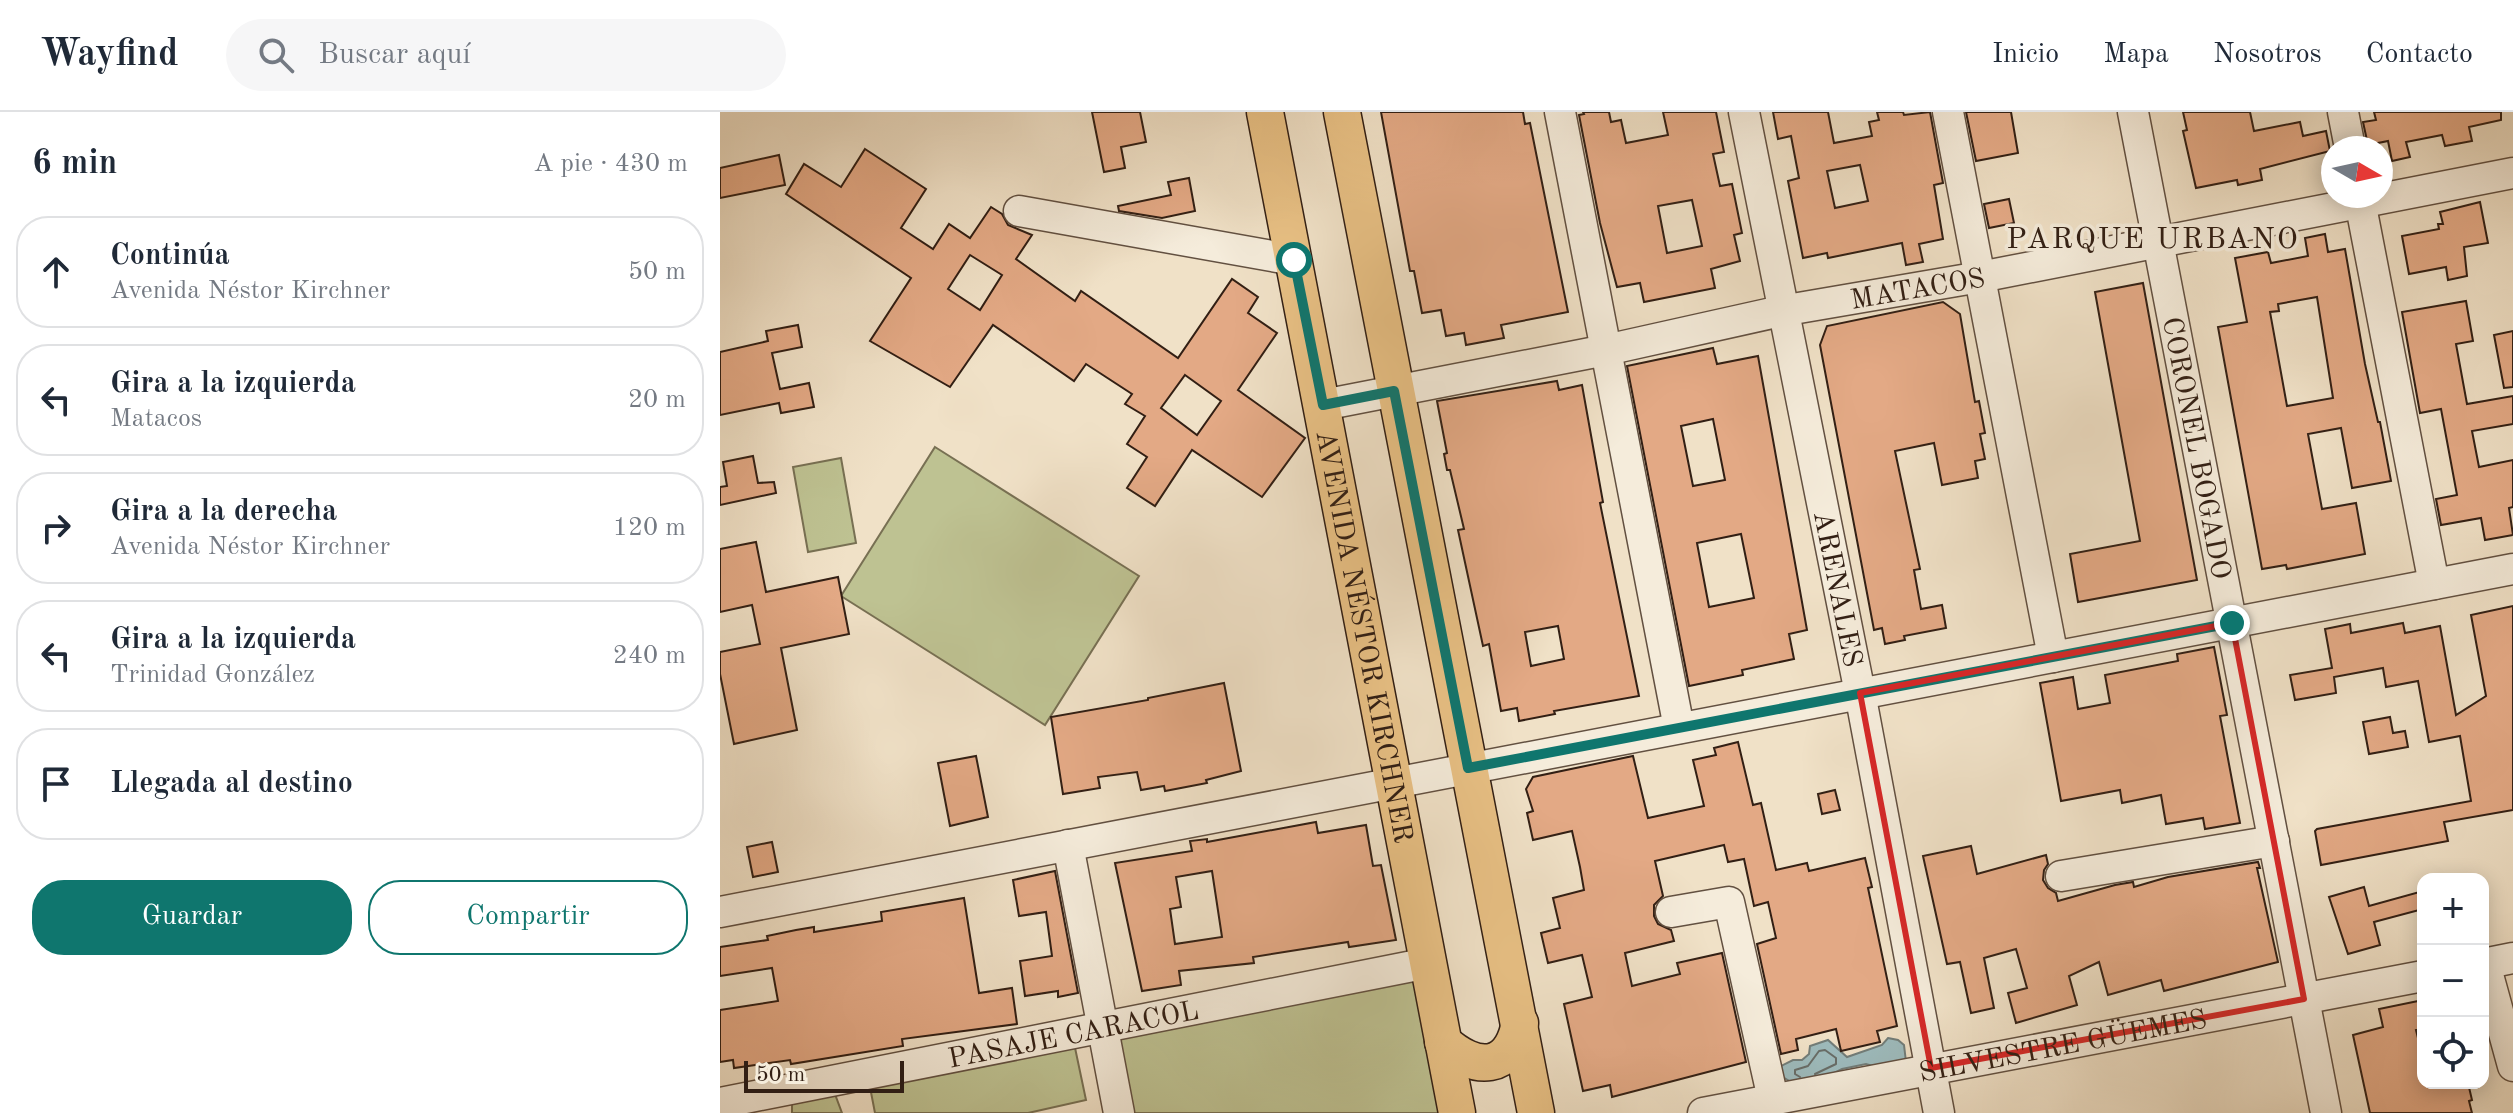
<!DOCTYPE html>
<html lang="es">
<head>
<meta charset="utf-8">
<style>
	body { margin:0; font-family:"Old Standard TT",serif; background:#f6f6f7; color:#1f2937 }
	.controls { position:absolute; right:24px; bottom:24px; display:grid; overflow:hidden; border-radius:16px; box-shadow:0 4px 20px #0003 }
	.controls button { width:72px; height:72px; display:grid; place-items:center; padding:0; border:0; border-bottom:2px solid #e0e1e3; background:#fff; color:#1f2937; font:40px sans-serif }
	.compass { position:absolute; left:1601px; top:24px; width:72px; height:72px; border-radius:50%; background:#fff; box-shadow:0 4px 20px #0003; rotate:99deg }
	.scale { position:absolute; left:24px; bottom:20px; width:160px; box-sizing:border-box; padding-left:8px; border:4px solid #321f14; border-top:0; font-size:22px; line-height:28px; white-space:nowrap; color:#321f14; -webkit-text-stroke:6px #f5ecdb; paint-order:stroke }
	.stop { position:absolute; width:24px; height:24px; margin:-18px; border:6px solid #0f766e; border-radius:50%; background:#fff }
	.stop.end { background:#0f766e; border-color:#fff; box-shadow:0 2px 8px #0008 }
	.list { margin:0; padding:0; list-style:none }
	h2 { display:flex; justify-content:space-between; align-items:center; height:104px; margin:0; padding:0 32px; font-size:34px }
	h2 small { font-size:26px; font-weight:400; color:#747a83 }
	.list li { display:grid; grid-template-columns:52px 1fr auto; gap:24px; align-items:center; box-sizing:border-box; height:112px; margin:0 16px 16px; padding:0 16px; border:2px solid #e0e1e3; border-radius:32px }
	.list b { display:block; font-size:30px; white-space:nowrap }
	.list p { margin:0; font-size:26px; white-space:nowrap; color:#747a83 }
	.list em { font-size:26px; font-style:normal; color:#747a83 }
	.actions { display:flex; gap:16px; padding:24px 32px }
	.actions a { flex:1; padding:18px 0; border:2px solid #0f766e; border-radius:32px; text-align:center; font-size:28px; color:#0f766e }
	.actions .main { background:#0f766e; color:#fff }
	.icon { flex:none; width:44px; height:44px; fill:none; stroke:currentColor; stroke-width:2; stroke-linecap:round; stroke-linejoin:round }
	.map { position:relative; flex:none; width:1793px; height:1001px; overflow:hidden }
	header { display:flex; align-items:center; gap:48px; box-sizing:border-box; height:112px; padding:0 40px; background:#fff; border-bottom:2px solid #e0e1e3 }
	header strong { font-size:38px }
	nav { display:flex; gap:44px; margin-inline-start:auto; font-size:28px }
	.search { width:560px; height:72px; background:#f6f6f7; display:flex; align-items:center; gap:20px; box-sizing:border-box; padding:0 28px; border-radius:44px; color:#747a83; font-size:30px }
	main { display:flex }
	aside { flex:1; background:#fff }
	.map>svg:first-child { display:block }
	.green { fill:#bec292; stroke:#787053; stroke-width:2 }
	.water { fill:#9dbbbd; stroke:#727d79; stroke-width:2 }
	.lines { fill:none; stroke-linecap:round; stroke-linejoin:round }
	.shore { stroke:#686d68; stroke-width:2 }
	.building { fill:#e3a985; stroke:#321f14; stroke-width:2; fill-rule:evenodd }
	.minor-casing { stroke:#625041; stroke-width:33 }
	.major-casing { stroke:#321f14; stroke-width:39 }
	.minor { stroke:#f5ecdb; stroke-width:30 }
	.major { stroke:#e8c084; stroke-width:36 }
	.route { stroke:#0f766e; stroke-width:10 }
	.marked { fill:none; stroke:#d62828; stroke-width:6; stroke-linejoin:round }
	.labels { text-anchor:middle; stroke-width:7; stroke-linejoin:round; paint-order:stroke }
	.street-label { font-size:28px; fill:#321f14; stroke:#f5ecdb }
	.neighbourhood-label { font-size:30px; letter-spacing:2px; fill:#321f14; stroke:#f5ecdb }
</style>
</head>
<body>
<header>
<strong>Wayfind</strong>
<div class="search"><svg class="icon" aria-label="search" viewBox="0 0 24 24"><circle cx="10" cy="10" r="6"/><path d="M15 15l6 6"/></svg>Buscar aquí</div>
<nav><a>Inicio</a><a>Mapa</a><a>Nosotros</a><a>Contacto</a></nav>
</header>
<main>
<aside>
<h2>6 min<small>A pie · 430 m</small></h2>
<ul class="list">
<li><svg class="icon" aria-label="ahead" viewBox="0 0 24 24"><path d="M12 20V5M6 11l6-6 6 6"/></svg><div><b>Continúa</b><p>Avenida Néstor Kirchner</p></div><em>50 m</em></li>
<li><svg class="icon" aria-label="left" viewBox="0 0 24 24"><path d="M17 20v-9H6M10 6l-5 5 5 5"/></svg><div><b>Gira a la izquierda</b><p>Matacos</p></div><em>20 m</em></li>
<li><svg class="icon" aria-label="right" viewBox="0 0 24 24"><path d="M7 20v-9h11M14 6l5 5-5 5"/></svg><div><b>Gira a la derecha</b><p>Avenida Néstor Kirchner</p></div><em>120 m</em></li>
<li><svg class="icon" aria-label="left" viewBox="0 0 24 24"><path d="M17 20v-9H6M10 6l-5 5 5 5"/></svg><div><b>Gira a la izquierda</b><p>Trinidad González</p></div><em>240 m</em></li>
<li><svg class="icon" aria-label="arrive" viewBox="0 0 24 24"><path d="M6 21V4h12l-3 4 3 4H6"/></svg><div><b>Llegada al destino</b></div></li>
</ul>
<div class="actions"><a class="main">Guardar</a><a>Compartir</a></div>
</aside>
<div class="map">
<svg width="1793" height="1001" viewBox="0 0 1793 1001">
	<rect width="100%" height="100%" fill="#f0e1c7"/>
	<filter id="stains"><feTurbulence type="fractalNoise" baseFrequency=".0025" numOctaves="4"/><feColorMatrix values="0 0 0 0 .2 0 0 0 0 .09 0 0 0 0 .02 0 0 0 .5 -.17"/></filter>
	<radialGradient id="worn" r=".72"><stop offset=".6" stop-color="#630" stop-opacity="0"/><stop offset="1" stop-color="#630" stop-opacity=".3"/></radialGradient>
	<g class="green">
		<path d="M215 335 419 464 325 613 121 484Z"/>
		<path d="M121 346 136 431 88 440 73 355Z"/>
		<path d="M704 857 731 1001H406L390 919Z"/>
		<path d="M354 931 366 988 308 1001H155L149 970Z"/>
		<path d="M106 958 122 1001H72V988Z"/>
	</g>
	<path class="water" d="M1168 926 1178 928 1184 933 1186 950 1163 957 1146 952 1122 957 1083 977 1061 964 1057 956 1073 948H1082L1089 942 1090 934 1108 928 1127 945 1162 933Z"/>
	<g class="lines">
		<path class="shore" d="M1080 965 1075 962V958L1088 954 1099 939 1105 938 1116 946V952L1095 962"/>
	</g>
	<g class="building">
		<path d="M372 0H420L426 30 401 35 405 56 384 60Z"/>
		<path d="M661 0H803L805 12 810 11 848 200 781 213 784 226 746 233 744 221 726 224 721 198 702 201 694 159H690Z"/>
		<path d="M863 0H889L891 10 901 8 906 31 948 23 943 0H996L1004 40 993 42 1000 74 1012 72 1022 121 1014 123 1020 149 991 157 995 176 924 190 920 171 897 175 880 111 859 3 864 2ZM972 88 982 134 947 141 938 94Z"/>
		<path d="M1053 0H1108L1114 31 1152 24 1149 10 1159 8 1157 0H1183L1184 3 1210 0 1223 71 1214 73 1223 127 1199 132 1203 150 1186 153 1182 131 1108 146 1107 141 1083 146 1068 69 1079 66 1071 24 1058 27ZM1140 53 1148 89 1115 96 1107 59Z"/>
		<path d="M1246 0H1291L1298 41 1256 49Z"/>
		<path d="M1463 0H1530L1534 19 1580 10 1583 24 1606 19 1610 39 1540 57 1542 68 1518 73 1517 68 1476 76 1463 19 1467 18Z"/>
		<path d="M1654 0H1781V8L1749 15 1752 29 1725 34 1722 23 1686 30 1690 45 1672 49 1668 29 1648 33 1643 10 1656 8Z"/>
		<path d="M145 37 206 77 181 116 213 137 229 112 250 126 271 95 282 102 288 113 312 123 296 147 355 189 361 179 458 246 512 167 538 185 528 201 557 221 518 278 585 326 542 385 472 338 435 394 407 376 427 345 407 332 425 304 405 292 412 282 366 252 354 269 273 213 230 275 150 229 191 166 66 82 84 52 121 75ZM250 143 282 163 260 198 228 177ZM465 263 501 289 477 323 441 296Z"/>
		<path d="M59 43 65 73 0 86V56Z"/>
		<path d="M469 66 475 99 442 106 399 99 398 94 451 83 448 70Z"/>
		<path d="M1289 87 1294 111 1269 116 1264 92Z"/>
		<path d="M1760 90 1768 131 1744 135 1747 164 1728 168 1726 155 1689 162 1682 124 1719 117 1718 112H1723L1720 100Z"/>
		<path d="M1605 122 1608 140 1625 137 1645 252 1658 310H1660L1671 369 1632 376 1621 316 1588 322 1602 397 1636 391 1645 442 1567 457 1566 453 1542 457 1498 215 1527 210 1515 146 1548 140 1551 151 1588 144 1585 126ZM1597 185 1613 286 1567 294 1550 200 1559 199 1558 192Z"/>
		<path d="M1423 171 1477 468 1358 490 1350 442 1420 429 1375 180Z"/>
		<path d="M1746 189 1753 229 1736 232 1747 292 1793 284V312L1752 319 1759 355 1793 348V395L1789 396 1793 423 1765 428 1761 406 1721 413 1716 387 1737 383 1721 297 1700 301 1682 200Z"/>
		<path d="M1223 190 1240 202 1255 290 1259 289 1265 321 1260 322 1265 347 1255 349 1258 366 1222 373 1214 331 1175 339 1200 457 1194 458 1201 497 1222 493 1226 516 1184 524 1185 528 1165 532 1162 516 1154 518 1100 233 1107 214Z"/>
		<path d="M78 213 82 235 52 241 60 277 89 271 94 295 61 301 59 291 0 303V240L48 229 46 219Z"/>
		<path d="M1793 219V275L1784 276 1774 223Z"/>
		<path d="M993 236 997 252 1038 244 1087 518 1069 522 1074 547 1022 558 1023 563 969 574 907 254ZM993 307 1005 368 973 374 961 314ZM1021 422 1034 486 989 495 977 431Z"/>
		<path d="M837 269 839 278 862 273 883 390 880 391 919 584 834 599 835 602 799 609 797 596 781 599 769 532 763 534 738 418 744 417 730 358H727L724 342 727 341 717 289ZM838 514 844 547 811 554 805 520Z"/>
		<path d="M33 344 38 371 54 370 56 381 0 393V375L7 374 3 350Z"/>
		<path d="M36 430 46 480 118 465 129 522 61 536 77 618 14 632 0 562V540L40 532 32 493 0 500V437Z"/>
		<path d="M1793 494V698L1724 710 1728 729 1601 753 1595 719 1597 717 1751 689 1740 624 1709 630 1698 569 1666 575 1663 556 1614 565 1616 581 1575 588 1570 563 1612 556 1605 517 1630 512 1631 521 1683 511 1685 521 1720 514 1736 603 1766 584 1751 503Z"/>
		<path d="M1494 535 1507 603 1500 604 1520 711 1485 717 1483 706 1446 712 1441 683 1402 691 1400 678 1341 689 1320 571 1353 565 1358 597 1390 591 1385 563 1458 549 1457 542Z"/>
		<path d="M504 571 521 659 486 668 487 671 445 679 444 674 421 678 417 660 378 665 380 676 343 682 331 605 428 588V586Z"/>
		<path d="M1670 605 1673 621 1685 619 1688 635 1649 642 1643 610Z"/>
		<path d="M1018 630 1033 693 1041 691 1056 758 1087 751 1089 759 1145 746 1152 775 1148 776 1177 914 1157 919 1160 930 1121 939 1116 917 1076 927 1078 938 1061 942 1037 832 1056 826 1048 790 1034 794 1024 747 1008 750 1004 733 935 749 943 784 934 793V804L938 812 951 818 954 829 905 841 912 874 960 862 957 851 1002 841 1026 950 892 985 890 973 863 979 844 892 872 885 862 843 828 851 821 821 840 816 833 786 864 778 860 755 852 719 813 728 807 701 813 699 806 677 813 665 913 644 928 706 984 694 973 648 996 643 994 636Z"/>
		<path d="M256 644 268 705 230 714 218 651Z"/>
		<path d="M1115 678 1120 698 1102 702 1098 682Z"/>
		<path d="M596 710 598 721 646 713 653 754 661 753 676 828 629 835 628 830 533 845 534 851 459 859 461 873 422 879 395 751 472 739 470 729 487 727V730ZM492 759 502 825 455 832 450 797 461 795 456 765Z"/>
		<path d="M52 730 58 760 33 765 27 735Z"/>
		<path d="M1251 734 1257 762 1326 743 1328 752 1324 758 1323 768 1328 776 1336 781 1338 789 1395 773 1413 770 1414 775 1448 765 1538 750 1540 756H1537L1558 850 1444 879 1441 868 1388 883 1379 850 1349 864 1357 893 1296 911 1288 881 1307 876 1296 837 1264 846 1274 896 1251 901 1240 850 1227 852 1203 744Z"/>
		<path d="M335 759 358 881 338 885V879L305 884 300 849 332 844 326 800 299 804 293 768Z"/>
		<path d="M1644 775 1649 794 1703 779V797L1654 810 1660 833 1628 842 1609 785Z"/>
		<path d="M244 786 259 881 292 876 297 912 182 927 183 934 71 952 70 948 14 956 13 948 0 950V898L58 889 52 856 0 864V835L48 828 47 824 76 818 94 815V820L162 809 161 800Z"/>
		<path d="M1703 888V917L1696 918 1703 946V971H1748L1752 988 1749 989 1752 1001H1650L1633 923 1663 915 1659 897Z"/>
	</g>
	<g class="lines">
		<g class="minor-casing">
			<g id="minor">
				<path d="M840 0 959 616"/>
				<path id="s1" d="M1024 0 1140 581 1219 1001"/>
				<path d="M1228 0 1333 545"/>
				<path id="s2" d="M1413 0 1606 1001"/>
				<path d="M1623 0 1630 36"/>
				<path d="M1639 84 1714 472"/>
				<path d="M299 99 574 148"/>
				<path id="s3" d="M603 293 886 238 1061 199 1260 165 1793 61"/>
				<path d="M348 733 399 1001"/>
				<path d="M1341 764 1554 729"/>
				<path d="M0 800 1793 457"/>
				<path d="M951 800 1009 790 1053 987"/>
				<path d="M1763 852 1793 846"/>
				<path d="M1765 852 1793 954"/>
				<path id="s4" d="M0 991 708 851"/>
				<path id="s5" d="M983 1001 1703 864"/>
			</g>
		</g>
		<g class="major-casing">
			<g id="major">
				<path id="s6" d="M545 0 737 1001"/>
				<path d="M622 0 816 1001"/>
				<path d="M723 930C756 960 790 960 800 911"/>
			</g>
		</g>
		<use href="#minor" class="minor"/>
		<use href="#major" class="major"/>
	</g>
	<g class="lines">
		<path class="route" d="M574 148 603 293 674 279 748 656 1512 511"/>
	</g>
	<path class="marked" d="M1512 511 1584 887 1211 956 1140 581Z"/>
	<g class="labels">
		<g class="street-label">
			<text dy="10" stroke="none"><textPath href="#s3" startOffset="606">MATACOS</textPath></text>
			<text dy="10" stroke="none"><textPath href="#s2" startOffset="342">CORONEL BOGADO</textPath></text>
			<text dy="10" stroke="none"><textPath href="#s1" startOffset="486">ARENALES</textPath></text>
			<text dy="10" stroke="none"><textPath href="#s6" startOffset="534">AVENIDA NÉSTOR KIRCHNER</textPath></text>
			<text dy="10" stroke="none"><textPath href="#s4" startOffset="360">PASAJE CARACOL</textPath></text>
			<text dy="10" stroke="none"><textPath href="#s5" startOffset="366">SILVESTRE GÜEMES</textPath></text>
		</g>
		<g class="neighbourhood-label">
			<text x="1433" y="136">PARQUE URBANO</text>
		</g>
	</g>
	<rect width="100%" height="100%" filter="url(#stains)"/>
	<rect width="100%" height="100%" fill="url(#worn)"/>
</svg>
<div class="controls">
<button>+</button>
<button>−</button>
<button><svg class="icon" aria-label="locate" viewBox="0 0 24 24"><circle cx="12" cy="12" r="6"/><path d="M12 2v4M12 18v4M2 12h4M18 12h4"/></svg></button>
</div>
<svg class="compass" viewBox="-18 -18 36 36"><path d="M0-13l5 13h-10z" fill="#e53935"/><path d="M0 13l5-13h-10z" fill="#747a83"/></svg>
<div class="scale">50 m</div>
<div class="stop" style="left:574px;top:148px"></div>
<div class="stop end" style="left:1512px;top:511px"></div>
</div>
</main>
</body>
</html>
